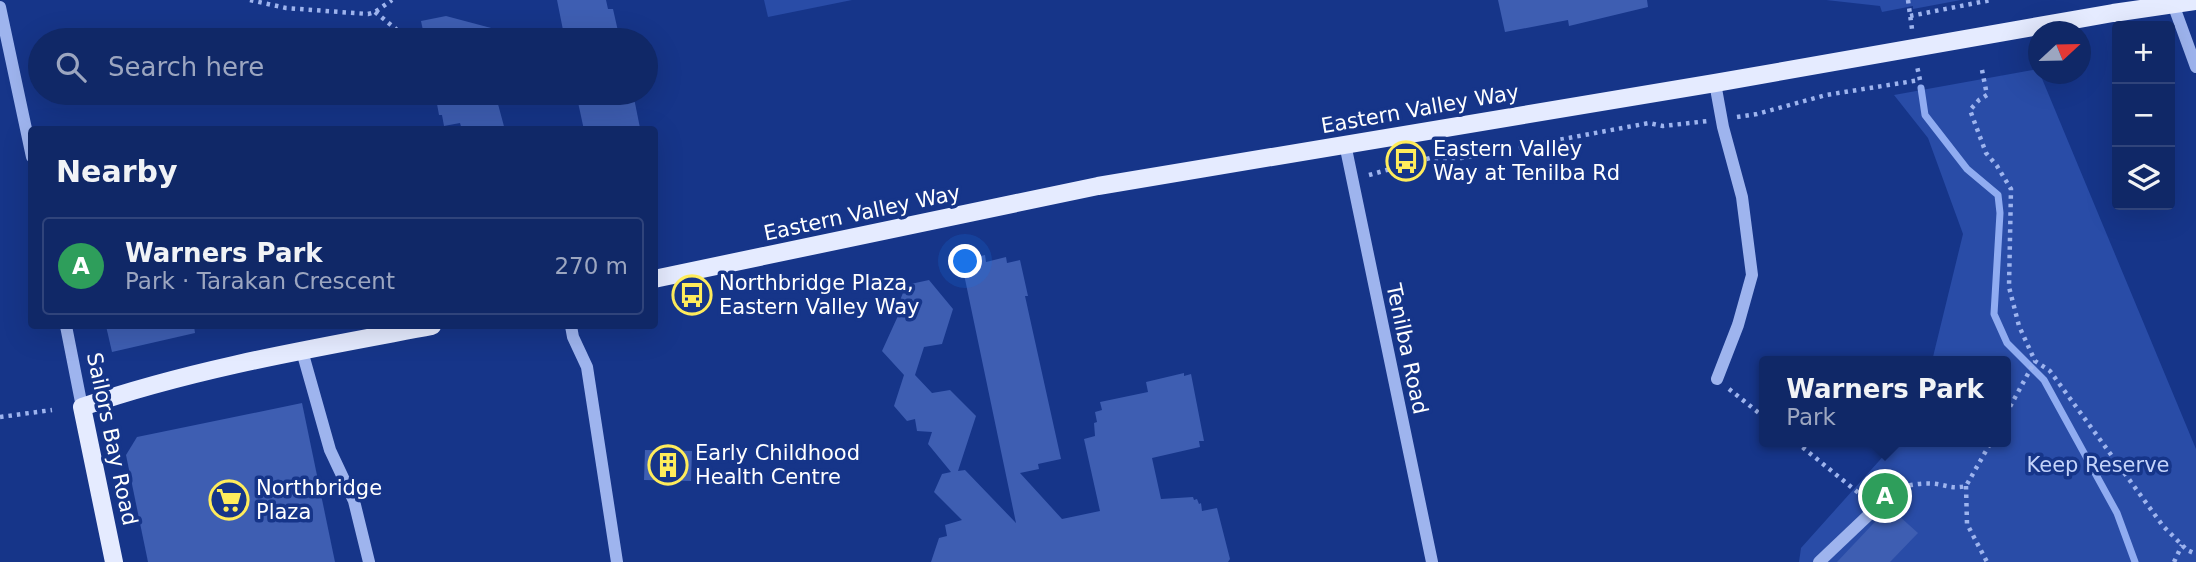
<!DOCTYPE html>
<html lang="en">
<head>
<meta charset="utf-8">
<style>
	body { margin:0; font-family:"DejaVu Sans",sans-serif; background:#1e3470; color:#f1f3f6 }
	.controls { position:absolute; right:21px; top:21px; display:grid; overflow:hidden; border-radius:7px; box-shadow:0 7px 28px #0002 }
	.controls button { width:63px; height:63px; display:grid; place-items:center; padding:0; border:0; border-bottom:2px solid #30447b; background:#102867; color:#f1f3f6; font:35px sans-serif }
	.compass { position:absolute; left:2028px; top:21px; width:63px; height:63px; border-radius:50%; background:#102867; box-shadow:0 7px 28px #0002; rotate:68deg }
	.you { position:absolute; left:966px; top:262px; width:24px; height:24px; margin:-18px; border:5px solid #fff; border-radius:50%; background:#1a73e8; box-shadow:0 0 0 10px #1a73e833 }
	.badge { display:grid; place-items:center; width:46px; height:46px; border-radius:50%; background:#ffec5b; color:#fff; font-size:23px; font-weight:700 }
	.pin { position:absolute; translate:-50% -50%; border:4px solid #fff; box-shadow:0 2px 7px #0006 }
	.popup { position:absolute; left:1759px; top:356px; width:252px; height:91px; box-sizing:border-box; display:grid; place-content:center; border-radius:7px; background:#102867; filter:drop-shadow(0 2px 5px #0005); font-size:23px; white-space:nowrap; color:#9ca6c0 }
	.popup b { font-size:26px; color:#f1f3f6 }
	.popup::after { content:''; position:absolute; left:50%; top:100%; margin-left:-14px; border:14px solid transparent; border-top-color:#102867 }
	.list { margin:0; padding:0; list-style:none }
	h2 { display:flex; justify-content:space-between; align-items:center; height:91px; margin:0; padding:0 28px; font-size:30px }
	h2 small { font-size:23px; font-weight:400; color:#9ca6c0 }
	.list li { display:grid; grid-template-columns:46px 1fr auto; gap:21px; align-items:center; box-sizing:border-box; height:98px; margin:0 14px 14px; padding:0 14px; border:2px solid #30447b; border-radius:7px }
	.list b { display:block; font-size:26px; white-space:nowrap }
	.list p { margin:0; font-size:23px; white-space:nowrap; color:#9ca6c0 }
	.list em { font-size:23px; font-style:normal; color:#9ca6c0 }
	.icon { flex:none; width:38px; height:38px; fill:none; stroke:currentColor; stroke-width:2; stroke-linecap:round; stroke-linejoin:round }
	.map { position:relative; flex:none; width:2196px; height:562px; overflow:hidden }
	.search { position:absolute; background:#102867; box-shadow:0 7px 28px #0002; left:28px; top:28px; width:630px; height:77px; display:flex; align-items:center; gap:18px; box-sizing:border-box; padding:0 24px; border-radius:38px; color:#9ca6c0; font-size:26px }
	.panel { position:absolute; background:#102867; box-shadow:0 7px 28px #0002; left:28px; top:126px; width:630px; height:203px; border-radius:7px }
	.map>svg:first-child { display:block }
	.green { fill:#294ca7 }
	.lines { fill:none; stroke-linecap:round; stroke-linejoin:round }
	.stream { stroke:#90acf1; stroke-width:7 }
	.building { fill:#3e5eb2 }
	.path { stroke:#9eb4ee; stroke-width:4.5; stroke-dasharray:3.5 5; stroke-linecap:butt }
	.minor { stroke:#9eb4ee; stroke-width:12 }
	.major { stroke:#e5ebff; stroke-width:18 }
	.labels { text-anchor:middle; stroke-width:7; stroke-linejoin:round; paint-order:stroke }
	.street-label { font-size:21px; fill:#fff; stroke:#163589 }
	.poi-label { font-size:21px; fill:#fff; stroke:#163589; text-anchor:start }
	.park-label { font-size:21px; fill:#c4d3fa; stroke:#163589 }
</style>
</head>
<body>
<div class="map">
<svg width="2196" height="562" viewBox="0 0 2196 562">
	<rect width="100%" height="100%" fill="#163589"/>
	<g class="green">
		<path d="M764 0H852L768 17Z"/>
		<path d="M1826 0H1961L1913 9V6L1882 12 1880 6Z"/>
		<path d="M2038 69 2196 449V562H1799L1801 548 1896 442H2006V361H1932L1963 234 1928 138 1894 95Z"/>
	</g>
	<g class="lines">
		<path class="stream" d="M1921 88 1925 115 1967 169 1998 195 2000 213 1994 314 2007 343 2044 380 2117 513 2135 562"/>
	</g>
	<g class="building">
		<path d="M557 0H606L608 9H613L620 40H565Z"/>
		<path d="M1498 0H1647L1648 7 1569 26 1568 20 1505 32Z"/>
		<path d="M446 16 514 34V40H425L421 21Z"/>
		<path d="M435 93H495L505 130H462L460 123 444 126 442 115H439Z"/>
		<path d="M576 93H633L640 128 584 130Z"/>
		<path d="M985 255 986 262 1006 257 1007 263 1020 260 1028 296H1025L1061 459 1038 464 1039 469 1020 473 1062 519 1100 511 1084 439 1095 436 1094 423 1097 422 1095 412 1102 410 1100 402 1148 392 1146 382 1184 373V376L1191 374 1204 441H1199L1200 447 1152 458 1161 499 1193 497 1194 500 1197 499 1199 504 1201 503 1202 511 1217 508 1230 559 1228 562H931L939 538 947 536 945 525 962 520 934 492 942 474 951 472 928 444 932 432 917 431 915 419 907 421 894 406 904 375 882 351 902 307 899 303 906 285 929 280 953 309 942 344 924 347 915 375 932 393 950 390 976 416 958 471 965 470 1016 523 961 260Z"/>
		<path d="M106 326H194L195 333 112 352Z"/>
		<path d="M302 403 335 562H148L126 455 137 437Z"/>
		<path d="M645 450 692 451 691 481 644 480Z"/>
		<path d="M1889 507 1918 533 1890 562H1837Z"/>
	</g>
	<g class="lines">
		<g class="path">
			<path d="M250 0 286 8 368 14 375 12 392 0"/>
			<path d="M1908 0 1912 29"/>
			<path d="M375 12 396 29 404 40"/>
			<path d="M1910 16 1991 0"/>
			<path d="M1982 70 1987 95 1979 100 1970 110 1986 153 1997 166 2011 189 2009 287 2019 326 2035 361 2050 371 2163 526 2187 550 2196 554"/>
			<path d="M1737 117 1757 114 1826 95 1920 80 1917 66"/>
			<path d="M1369 175 1430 158H1461L1649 123 1663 126 1708 121"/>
			<path d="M1729 389 1764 417"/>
			<path d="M2006 414 2035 361"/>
			<path d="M0 417 52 410"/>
			<path d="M1796 442 1866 499"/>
			<path d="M1966 486 1967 524 1987 562"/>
			<path d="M1887 497C1898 485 1921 482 1937 484 1948 486 1954 489 1966 486L1991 442"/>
			<path d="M2174 562 2182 545"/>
		</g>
		<g class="minor">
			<path d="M2173 4 2196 67"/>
			<path d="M0 7 32 157"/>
			<path d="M1715 83 1723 127 1742 197 1752 275 1738 325 1717 379"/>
			<path d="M1345 144 1432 562"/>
			<path d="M66 326 82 407"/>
			<path d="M571 326 573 337 587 367 617 562"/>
			<path d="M302 351 330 450 354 501 369 562"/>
			<path d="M1819 562 1876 508"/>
		</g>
		<g class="major">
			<path d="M654 279 1098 186 1715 83 2113 13 2196 1"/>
			<path d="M114 562 82 407C195 368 315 348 432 326"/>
		</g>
	</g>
	<defs>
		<g id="bus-ring" transform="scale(2.0125)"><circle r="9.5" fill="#163589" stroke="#ffec5b" stroke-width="1.5"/><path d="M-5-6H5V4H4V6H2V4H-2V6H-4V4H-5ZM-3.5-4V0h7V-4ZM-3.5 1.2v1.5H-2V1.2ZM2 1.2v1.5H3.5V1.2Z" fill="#ffec5b"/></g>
		<g id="building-ring" transform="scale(2.0125)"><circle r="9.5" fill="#163589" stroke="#ffec5b" stroke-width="1.5"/><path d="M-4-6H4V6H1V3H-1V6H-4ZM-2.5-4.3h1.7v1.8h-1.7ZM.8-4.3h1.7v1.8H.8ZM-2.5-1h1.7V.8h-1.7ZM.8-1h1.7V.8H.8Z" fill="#ffec5b"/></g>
		<g id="supermarket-ring" transform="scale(2.0125)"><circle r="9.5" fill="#163589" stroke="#ffec5b" stroke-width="1.5"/><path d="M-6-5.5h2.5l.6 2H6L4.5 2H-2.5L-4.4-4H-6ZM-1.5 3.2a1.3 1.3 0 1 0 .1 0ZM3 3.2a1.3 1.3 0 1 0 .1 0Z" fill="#ffec5b"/></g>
	</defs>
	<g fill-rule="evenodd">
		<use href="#bus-ring" x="1406" y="161"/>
		<use href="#bus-ring" x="692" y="295"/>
		<use href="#building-ring" x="668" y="465"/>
		<use href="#supermarket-ring" x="229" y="500"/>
	</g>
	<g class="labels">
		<g class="street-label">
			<text transform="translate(1420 109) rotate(-10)" y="7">Eastern Valley Way</text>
			<text transform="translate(862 213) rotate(-12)" y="7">Eastern Valley Way</text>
			<text transform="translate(1407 349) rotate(78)" y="7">Tenilba Road</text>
			<text transform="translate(112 439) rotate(78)" y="7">Sailors Bay Road</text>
		</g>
		<g class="poi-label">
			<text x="1433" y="156">Eastern Valley<tspan x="1433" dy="24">Way at Tenilba Rd</tspan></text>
			<text x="719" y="290">Northbridge Plaza,<tspan x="719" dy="24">Eastern Valley Way</tspan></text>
			<text x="695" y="460">Early Childhood<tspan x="695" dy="24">Health Centre</tspan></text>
			<text x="256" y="495">Northbridge<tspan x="256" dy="24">Plaza</tspan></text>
		</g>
		<g class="park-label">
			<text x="2098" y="472">Keep Reserve</text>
		</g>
	</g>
</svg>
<div class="controls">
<button>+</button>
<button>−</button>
<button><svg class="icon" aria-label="layers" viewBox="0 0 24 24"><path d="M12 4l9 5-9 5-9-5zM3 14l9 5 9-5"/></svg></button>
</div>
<svg class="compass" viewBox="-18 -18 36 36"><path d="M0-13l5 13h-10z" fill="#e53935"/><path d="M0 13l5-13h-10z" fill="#9ca6c0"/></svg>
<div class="you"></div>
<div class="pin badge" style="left:1885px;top:496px;background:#2e9e5b">A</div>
<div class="popup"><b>Warners Park</b>Park</div>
<div class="search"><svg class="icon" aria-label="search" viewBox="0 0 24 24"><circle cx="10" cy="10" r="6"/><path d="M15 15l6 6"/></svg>Search here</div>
<section class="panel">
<h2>Nearby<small></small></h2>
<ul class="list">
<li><span class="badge" style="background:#2e9e5b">A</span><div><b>Warners Park</b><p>Park · Tarakan Crescent</p></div><em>270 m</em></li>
</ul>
</section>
</div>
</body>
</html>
